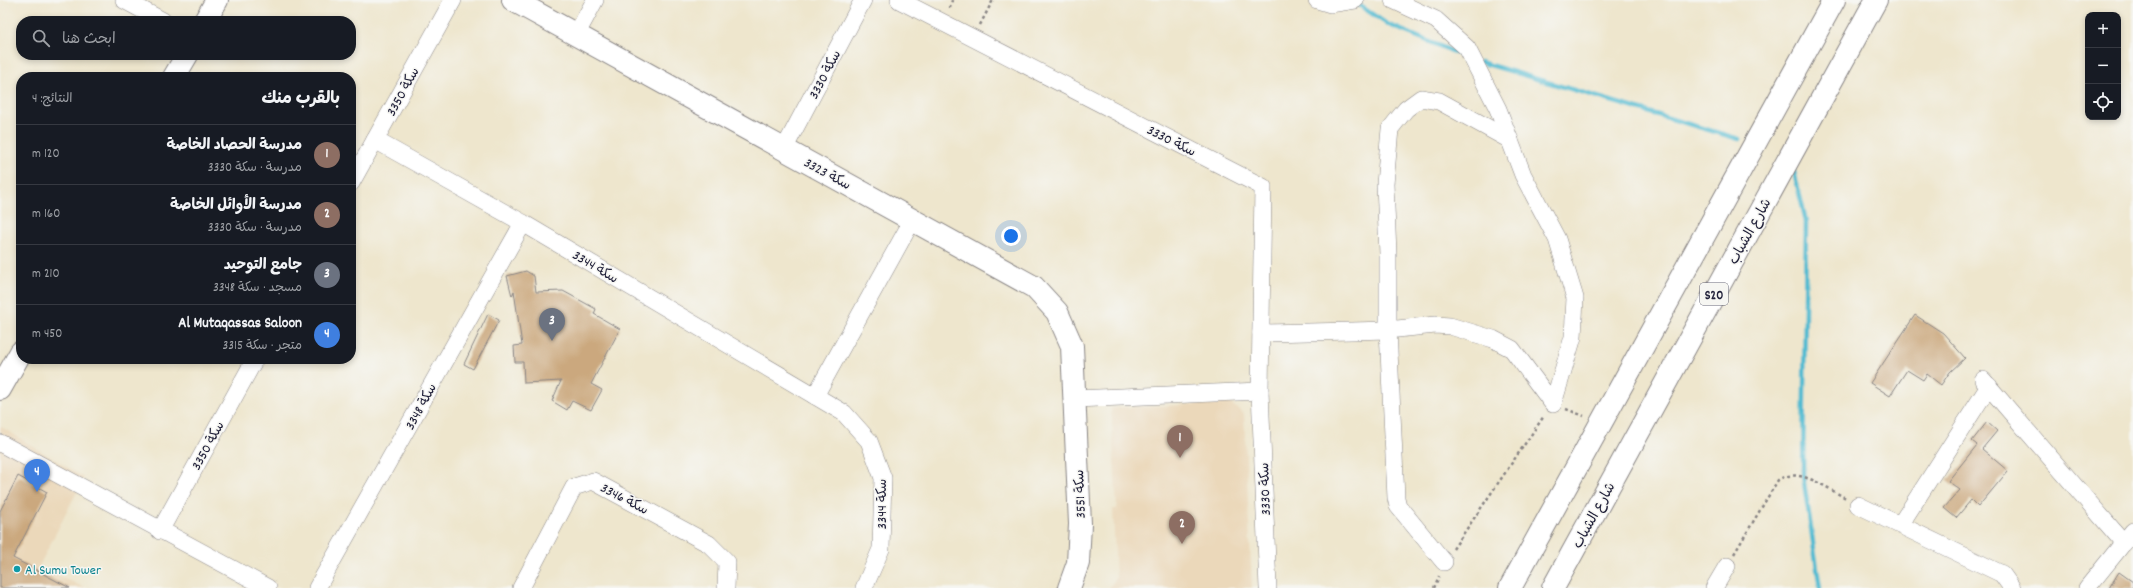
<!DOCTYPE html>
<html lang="ar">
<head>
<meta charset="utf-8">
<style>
	body { margin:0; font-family:Dekko,"Playpen Sans Arabic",sans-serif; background:#20242c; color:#f1f3f6; direction:rtl }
	.controls { position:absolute; right:12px; top:12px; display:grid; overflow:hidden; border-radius:8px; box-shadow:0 2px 6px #0003 }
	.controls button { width:36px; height:36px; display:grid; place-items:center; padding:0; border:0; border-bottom:1px solid #363941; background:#171b24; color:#f1f3f6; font:20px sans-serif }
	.you { position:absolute; left:1011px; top:236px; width:14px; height:14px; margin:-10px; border:3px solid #fff; border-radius:50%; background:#1a73e8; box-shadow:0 0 0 6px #1a73e833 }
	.badge { display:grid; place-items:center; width:26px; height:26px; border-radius:50%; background:#db2777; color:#fff; font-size:13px; font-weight:700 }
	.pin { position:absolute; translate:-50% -33px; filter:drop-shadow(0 1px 2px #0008) }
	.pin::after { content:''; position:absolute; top:21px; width:14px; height:12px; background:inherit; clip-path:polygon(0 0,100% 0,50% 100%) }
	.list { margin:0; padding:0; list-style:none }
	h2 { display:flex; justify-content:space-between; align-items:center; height:52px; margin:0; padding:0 16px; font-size:17px }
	h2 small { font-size:13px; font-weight:400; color:#9ea1a6 }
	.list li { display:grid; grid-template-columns:26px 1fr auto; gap:12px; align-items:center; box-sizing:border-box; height:60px; padding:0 16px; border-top:1px solid #363941 }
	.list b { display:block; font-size:15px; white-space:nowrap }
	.list p { margin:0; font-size:13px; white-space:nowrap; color:#9ea1a6 }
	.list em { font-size:13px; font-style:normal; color:#9ea1a6 }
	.icon { flex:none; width:22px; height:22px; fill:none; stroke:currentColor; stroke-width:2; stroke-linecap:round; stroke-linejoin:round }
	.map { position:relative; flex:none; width:2133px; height:588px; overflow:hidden; direction:ltr }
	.search { position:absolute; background:#171b24; box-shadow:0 2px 6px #0003; left:16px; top:16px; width:340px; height:44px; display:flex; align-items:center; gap:10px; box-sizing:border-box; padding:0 14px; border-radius:16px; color:#9ea1a6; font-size:15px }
	.panel { position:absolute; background:#171b24; box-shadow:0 2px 6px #0003; left:16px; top:72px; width:340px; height:292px; border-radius:16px; direction:rtl }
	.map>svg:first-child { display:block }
	.built { fill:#ebd8ba }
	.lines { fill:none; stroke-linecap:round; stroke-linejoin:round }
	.stream { stroke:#53bbd1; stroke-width:4.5 }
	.building { fill:#cba87e }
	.minor-casing { stroke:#888484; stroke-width:18 }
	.tertiary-casing { stroke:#888484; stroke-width:24 }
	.primary-casing { stroke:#888484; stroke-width:24 }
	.path { stroke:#888484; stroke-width:2.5; stroke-dasharray:3 3; stroke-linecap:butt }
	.minor { stroke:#fff; stroke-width:17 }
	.tertiary { stroke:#fff; stroke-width:22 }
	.primary { stroke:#fff; stroke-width:22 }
	.culture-dot { fill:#0f9aa8; stroke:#f6f6f2; stroke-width:1.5 }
	.labels { text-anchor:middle; stroke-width:3; stroke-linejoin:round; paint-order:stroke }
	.shield { fill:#f6f6f2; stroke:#626272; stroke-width:1 }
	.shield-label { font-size:13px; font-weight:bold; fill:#22223b }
	.street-label { font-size:14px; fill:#22223b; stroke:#f6f6f2 }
	.culture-label { font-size:14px; fill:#0d838f; stroke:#f6f6f2; text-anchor:start }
</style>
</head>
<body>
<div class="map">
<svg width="2133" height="588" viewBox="0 0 2133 588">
	<rect width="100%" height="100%" fill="#f6f6f2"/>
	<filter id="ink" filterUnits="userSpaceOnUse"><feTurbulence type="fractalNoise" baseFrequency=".025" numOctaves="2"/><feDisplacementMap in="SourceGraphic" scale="8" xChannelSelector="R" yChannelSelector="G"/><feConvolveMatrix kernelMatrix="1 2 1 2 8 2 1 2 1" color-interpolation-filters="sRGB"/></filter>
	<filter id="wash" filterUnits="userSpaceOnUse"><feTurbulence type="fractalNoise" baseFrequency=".012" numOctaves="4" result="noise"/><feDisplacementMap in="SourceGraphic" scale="16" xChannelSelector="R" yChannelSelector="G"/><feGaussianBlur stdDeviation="0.9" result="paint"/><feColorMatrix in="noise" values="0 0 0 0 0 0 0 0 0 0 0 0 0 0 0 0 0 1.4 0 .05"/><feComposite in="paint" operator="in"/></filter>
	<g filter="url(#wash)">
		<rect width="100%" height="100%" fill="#eee6cd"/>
		<g class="built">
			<path d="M1230 403 1244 414 1252 588H1109L1116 578 1113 509H1117L1111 408Z"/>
			<path d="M0 426 84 478 39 566 85 588H0Z"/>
		</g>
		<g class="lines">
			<g class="stream">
				<path d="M1356 3 1387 24 1466 57"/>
				<path d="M1480 62 1739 139"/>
				<path d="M1794 172 1806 221 1803 476 1820 588"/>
			</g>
		</g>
		<g id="blocks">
			<g class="building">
				<path d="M526 271 534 276 536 292 563 291 596 309 594 314 620 329 591 384 602 390 591 410 572 401 567 410 552 401 561 381 524 383 523 362H515L514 346 522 345 514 291 512 296 507 276Z"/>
				<path d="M488 314 499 320 473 369 464 364Z"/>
				<path d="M1915 315 1943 333 1965 358 1950 372 1941 385 1927 374 1923 380 1907 370 1890 396 1870 383Z"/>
				<path d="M1987 422 1997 431 1982 449 2008 471 1978 507 1971 500 1956 518 1944 508 1960 490 1948 481 1977 445 1972 441Z"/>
				<path d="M18 476 47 492 13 558 70 588H0V511Z"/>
				<path d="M2119 572 2133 582V588H2109Z"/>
			</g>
		</g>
	</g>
	<g filter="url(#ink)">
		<use href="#blocks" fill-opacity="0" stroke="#888484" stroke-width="1"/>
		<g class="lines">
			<g class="minor-casing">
				<g id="minor">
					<path d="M124 0 163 21"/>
					<path d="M899 0 1263 187 1260 391 1268 588"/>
					<path d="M1317 0 1330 4 1355 0"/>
					<path d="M576 35 595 0"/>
					<path d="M375 140 523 223 844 413 869 441 883 478 881 549 864 588"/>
					<path d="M784 149 863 0"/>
					<path d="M351 183 453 0"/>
					<path d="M1261 333 1352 331 1388 330 1435 325 1450 326 1493 339 1512 349 1553 404 1573 337 1575 298 1557 239 1523 175 1498 109 1467 48 1436 20 1393 0"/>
					<path d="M1983 380 2124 543"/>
					<path d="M815 396 913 219"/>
					<path d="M1075 399 1260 391"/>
					<path d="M0 443 268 588"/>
					<path d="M1858 505 2002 574 2012 588"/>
					<path d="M1900 525 1989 386"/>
					<path d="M160 531 255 359"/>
					<path d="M1444 562 1398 506 1396 498 1388 330V254L1385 184 1390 129 1406 109 1421 98 1439 101 1510 140"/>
					<path d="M317 588 523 223"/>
					<path d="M521 588 574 487 593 481 709 544 727 562 726 588"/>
					<path d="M1714 588 1727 566"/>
					<path d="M2087 588 2133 531"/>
				</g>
			</g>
			<g class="tertiary-casing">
				<g id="tertiary">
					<path d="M513 0 1034 287 1057 312 1072 346 1080 524 1078 563 1069 588"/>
					<path d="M205 21 217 0"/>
					<path d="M174 77 187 55"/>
					<path d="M0 389 21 352"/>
				</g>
			</g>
			<g class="primary-casing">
				<g id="primary">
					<path d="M1510 588 1834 0"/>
					<path d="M1553 588 1876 0"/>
				</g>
			</g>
			<g class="path">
				<path d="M950 8 952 0"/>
				<path d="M980 25 993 0"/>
				<path d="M1566 409 1584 416"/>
				<path d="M1453 549 1544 416"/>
				<path d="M1734 554 1778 480C1799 466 1826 488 1846 498"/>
				<path d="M1434 588 1439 576"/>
			</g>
			<use href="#minor" class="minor"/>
			<use href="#tertiary" class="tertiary"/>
			<use href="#primary" class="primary"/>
		</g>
	</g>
	<circle class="culture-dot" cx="17" cy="569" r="4"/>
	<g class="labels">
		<rect class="shield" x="1700" y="283" width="28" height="22" rx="3"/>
		<g class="shield-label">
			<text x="1714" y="299">S20</text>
		</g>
		<g class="street-label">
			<text transform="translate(824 74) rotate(-62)" y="5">سكة 3330</text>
			<text transform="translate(402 91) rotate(-61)" y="5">سكة 3350</text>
			<text transform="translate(1172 140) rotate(27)" y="5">سكة 3330</text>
			<text transform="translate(828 173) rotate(29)" y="5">سكة 3323</text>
			<text transform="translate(1749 231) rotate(-61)" y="5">شارع الشباب</text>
			<text transform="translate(596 266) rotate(31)" y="5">سكة 3344</text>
			<text transform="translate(420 406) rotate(-61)" y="5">سكة 3348</text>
			<text transform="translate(207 445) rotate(-61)" y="5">سكة 3350</text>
			<text transform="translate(1264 489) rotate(-92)" y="5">سكة 3330</text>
			<text transform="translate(1079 494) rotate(-92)" y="5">سكة 3551</text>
			<text transform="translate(625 498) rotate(28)" y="5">سكة 3346</text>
			<text transform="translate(881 504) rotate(-90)" y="5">سكة 3344</text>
			<text transform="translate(1593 515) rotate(-61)" y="5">شارع الشباب</text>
		</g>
		<g class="culture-label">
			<text x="25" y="574">Al Sumu Tower</text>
		</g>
	</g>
</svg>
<div class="controls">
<button>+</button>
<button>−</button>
<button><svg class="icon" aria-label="locate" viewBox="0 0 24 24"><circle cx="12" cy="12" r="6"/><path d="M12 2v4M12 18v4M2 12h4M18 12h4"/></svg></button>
</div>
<div class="you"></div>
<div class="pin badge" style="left:1180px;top:458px;background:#8d6e63">1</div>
<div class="pin badge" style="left:1182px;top:544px;background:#8d6e63">2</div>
<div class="pin badge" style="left:552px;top:341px;background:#6b7280">3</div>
<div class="pin badge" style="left:37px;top:492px;background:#3f7fe0">4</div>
<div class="search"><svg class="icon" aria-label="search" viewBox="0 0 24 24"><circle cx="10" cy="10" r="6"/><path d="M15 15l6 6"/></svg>ابحث هنا</div>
<section class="panel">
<h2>بالقرب منك<small>النتائج: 4</small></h2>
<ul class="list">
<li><span class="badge" style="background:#8d6e63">1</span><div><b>مدرسة الحصاد الخاصة</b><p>مدرسة · سكة 3330</p></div><em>120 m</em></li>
<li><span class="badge" style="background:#8d6e63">2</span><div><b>مدرسة الأوائل الخاصة</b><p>مدرسة · سكة 3330</p></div><em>160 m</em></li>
<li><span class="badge" style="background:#6b7280">3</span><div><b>جامع التوحيد</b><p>مسجد · سكة 3348</p></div><em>210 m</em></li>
<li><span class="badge" style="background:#3f7fe0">4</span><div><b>Al Mutaqassas Saloon</b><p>متجر · سكة 3315</p></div><em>450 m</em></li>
</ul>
</section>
</div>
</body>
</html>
